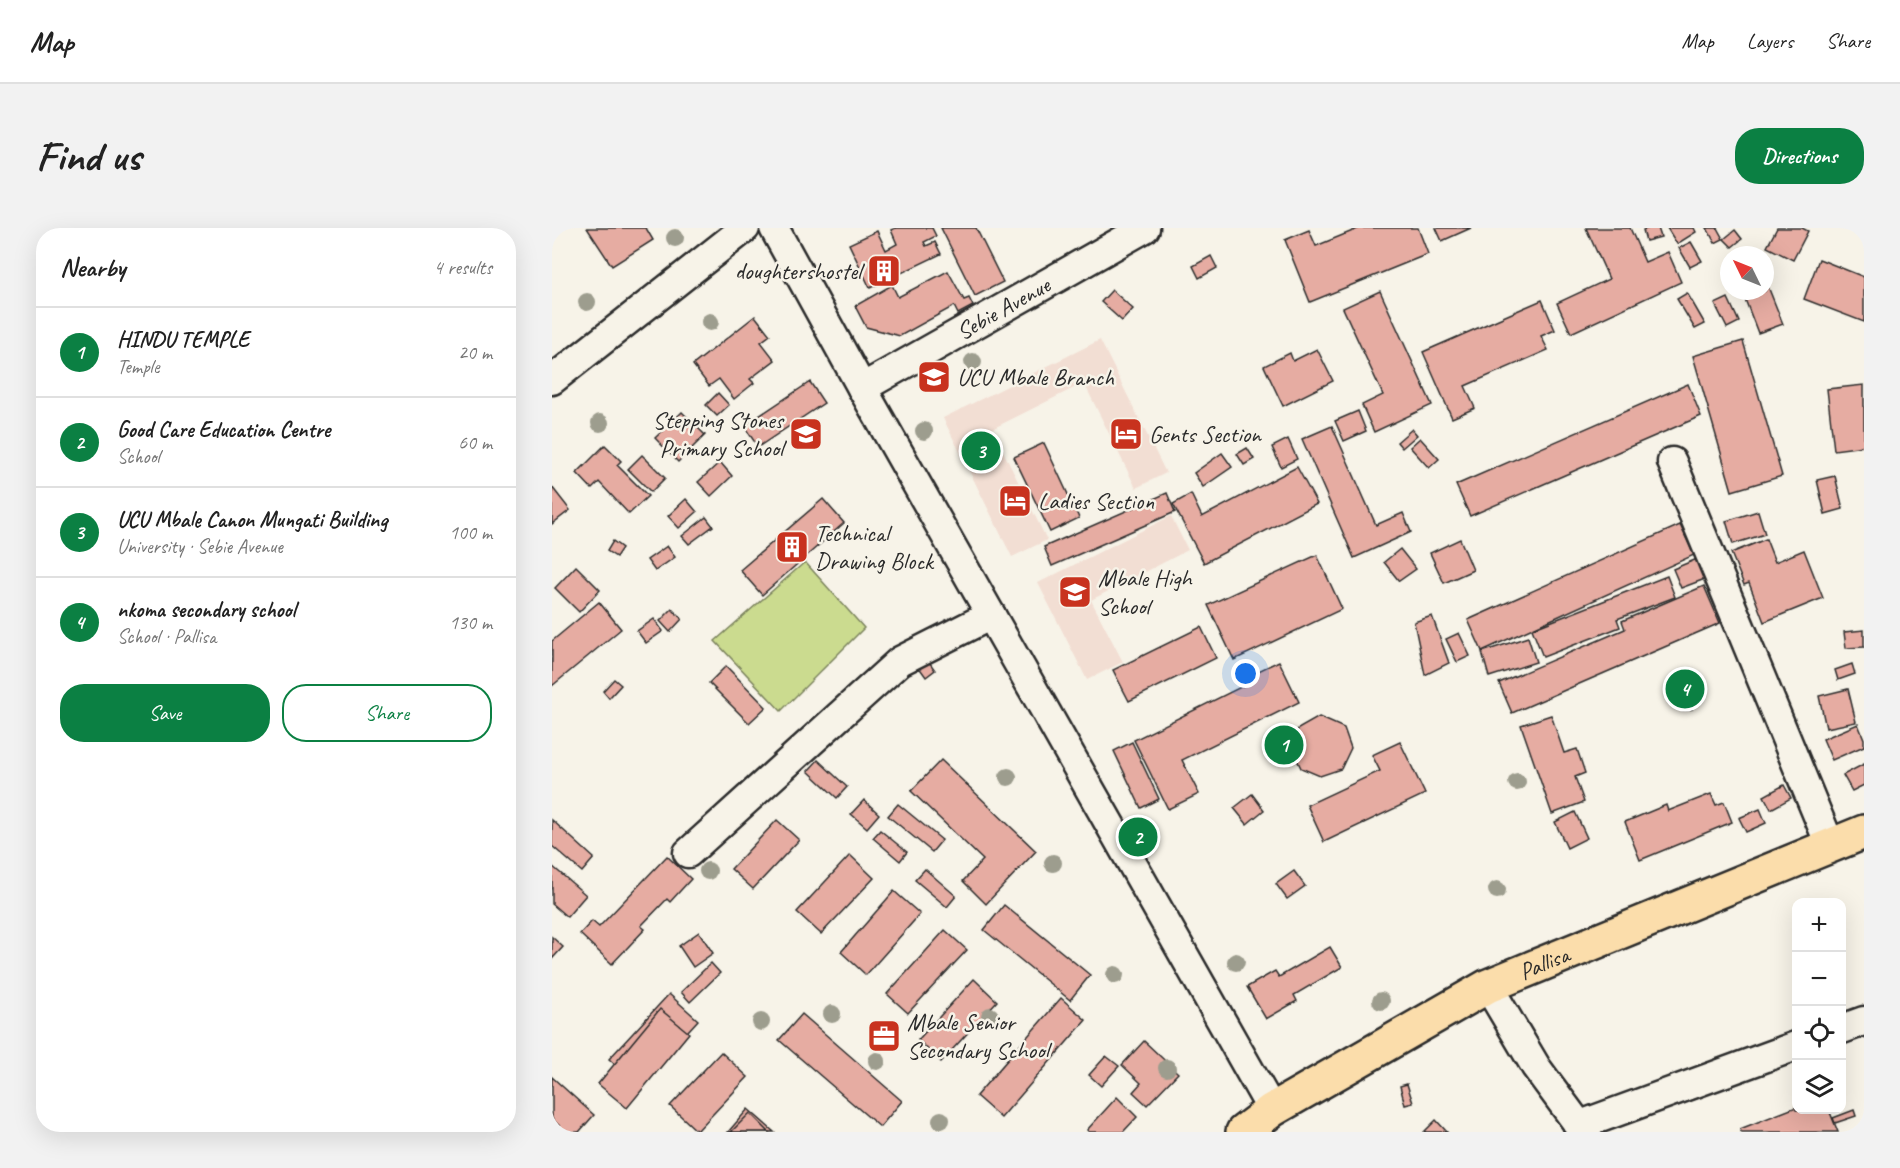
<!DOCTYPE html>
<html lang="en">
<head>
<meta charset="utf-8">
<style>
	body { margin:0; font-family:Caveat,sans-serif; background:#f2f2f2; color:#222 }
	.controls { position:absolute; right:18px; bottom:18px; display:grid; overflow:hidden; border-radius:12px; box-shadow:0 6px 24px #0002 }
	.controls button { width:54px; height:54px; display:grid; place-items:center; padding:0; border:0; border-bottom:2px solid #e0e0e0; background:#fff; color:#222; font:30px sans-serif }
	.compass { position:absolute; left:1168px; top:18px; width:54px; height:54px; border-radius:50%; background:#fff; box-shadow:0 6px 24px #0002; rotate:313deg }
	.you { position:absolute; left:694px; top:446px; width:21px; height:21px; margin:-15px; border:4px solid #fff; border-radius:50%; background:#1a73e8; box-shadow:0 0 0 9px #1a73e833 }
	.badge { display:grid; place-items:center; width:39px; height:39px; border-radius:50%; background:#0b8043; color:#fff; font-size:20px; font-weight:700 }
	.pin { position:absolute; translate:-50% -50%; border:3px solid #fff; box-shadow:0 2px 6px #0006 }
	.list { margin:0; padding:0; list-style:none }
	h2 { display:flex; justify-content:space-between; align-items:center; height:78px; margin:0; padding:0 24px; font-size:26px }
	h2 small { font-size:20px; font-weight:400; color:#767676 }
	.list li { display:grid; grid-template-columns:39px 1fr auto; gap:18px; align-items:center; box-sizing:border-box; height:90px; padding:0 24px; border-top:2px solid #e0e0e0 }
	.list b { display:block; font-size:22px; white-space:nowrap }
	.list p { margin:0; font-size:20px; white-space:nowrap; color:#767676 }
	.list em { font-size:20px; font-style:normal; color:#767676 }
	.actions { display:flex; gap:12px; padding:18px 24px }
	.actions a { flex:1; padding:14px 0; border:2px solid #0b8043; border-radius:24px; text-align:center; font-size:21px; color:#0b8043 }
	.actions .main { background:#0b8043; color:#fff }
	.icon { flex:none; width:33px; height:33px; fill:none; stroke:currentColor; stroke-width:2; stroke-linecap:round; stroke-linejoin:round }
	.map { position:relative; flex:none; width:1312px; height:904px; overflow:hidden; border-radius:24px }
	header { display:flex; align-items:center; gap:36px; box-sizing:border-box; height:84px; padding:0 30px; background:#fff; border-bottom:2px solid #e0e0e0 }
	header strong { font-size:28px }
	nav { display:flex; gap:33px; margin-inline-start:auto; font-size:21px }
	.intro { display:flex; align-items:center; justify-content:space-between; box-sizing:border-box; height:144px; padding:0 36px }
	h1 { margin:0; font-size:42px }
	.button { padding:15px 27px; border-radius:24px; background:#0b8043; color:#fff; font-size:21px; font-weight:700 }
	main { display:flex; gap:36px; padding:0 36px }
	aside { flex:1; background:#fff; border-radius:24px; box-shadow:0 6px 24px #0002 }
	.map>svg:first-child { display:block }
	.built { fill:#f2ded3 }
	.green { fill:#cbdb8f; stroke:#7b835d; stroke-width:1.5 }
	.building { fill:#e6aca2; stroke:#2b2b2b; stroke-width:1.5 }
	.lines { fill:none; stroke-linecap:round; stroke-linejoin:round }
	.minor-casing { stroke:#2b2b2b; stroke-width:33 }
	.major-casing { stroke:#2b2b2b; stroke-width:38 }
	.minor { stroke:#f7f3e8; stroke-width:28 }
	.major { stroke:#fbddab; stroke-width:33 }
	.tree { fill:#9d9d8e }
	.labels { text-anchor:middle; stroke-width:5; stroke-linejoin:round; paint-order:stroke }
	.poi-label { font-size:24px; fill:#2b2b2b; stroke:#f7f3e8; text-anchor:start }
	.street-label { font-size:24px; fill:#2b2b2b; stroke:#f7f3e8 }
</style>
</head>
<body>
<header>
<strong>Map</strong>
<nav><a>Map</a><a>Layers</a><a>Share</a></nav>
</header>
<div class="intro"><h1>Find us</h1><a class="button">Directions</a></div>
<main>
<aside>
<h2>Nearby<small>4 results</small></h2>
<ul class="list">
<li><span class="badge">1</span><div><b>HINDU TEMPLE</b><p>Temple</p></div><em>20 m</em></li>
<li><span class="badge">2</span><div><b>Good Care Education Centre</b><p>School</p></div><em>60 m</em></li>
<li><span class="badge">3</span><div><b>UCU Mbale Canon Mungati Building</b><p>University · Sebie Avenue</p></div><em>100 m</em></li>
<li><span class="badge">4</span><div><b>nkoma secondary school</b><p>School · Pallisa</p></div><em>130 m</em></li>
</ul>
<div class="actions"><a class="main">Save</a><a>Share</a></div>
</aside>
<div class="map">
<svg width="1312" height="904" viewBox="0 0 1312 904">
	<rect width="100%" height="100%" fill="#f7f3e8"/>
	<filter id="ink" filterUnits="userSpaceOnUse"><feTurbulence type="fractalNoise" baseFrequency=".0167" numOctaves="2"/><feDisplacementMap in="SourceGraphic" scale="12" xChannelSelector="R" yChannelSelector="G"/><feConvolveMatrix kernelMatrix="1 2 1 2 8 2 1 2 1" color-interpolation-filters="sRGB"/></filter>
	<g filter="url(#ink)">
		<g class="built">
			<path d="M548 112 614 245 584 260 532 155 440 201 495 312 460 329 391 190Z"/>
			<path d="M619 288 636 322 539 372 571 434 535 452 486 355Z"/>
		</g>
		<path class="green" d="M253 334 312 400 229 483 163 413Z"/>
		<g class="building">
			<path d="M35 0H94L101 12 60 38Z"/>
			<path d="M344 0H380L384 8 372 14 374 18 383 14 389 26 318 60 297 16 325 3 334 22 345 16 339 2Z"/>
			<path d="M389 0H424L451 54 423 68Z"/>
			<path d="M808 0H866L876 26 758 74 733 12 757 2 764 18Z"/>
			<path d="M884 0H919L890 13Z"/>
			<path d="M1034 0H1078L1093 34 1116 24 1129 54 1019 105 1005 75 1057 51Z"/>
			<path d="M1097 0H1106L1109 9 1094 13 1091 2Z"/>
			<path d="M1115 0H1142L1144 4 1125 16Z"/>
			<path d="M1155 0H1165L1171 11 1163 15Z"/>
			<path d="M1225 0H1250L1256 3 1241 32 1215 19Z"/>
			<path d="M1183 2 1190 11 1180 19 1172 11Z"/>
			<path d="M1139 14 1150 33 1138 39 1127 20Z"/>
			<path d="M659 28 665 40 647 50 641 38Z"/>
			<path d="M1267 31 1312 49V94L1252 71Z"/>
			<path d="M396 43 412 72 417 70 421 78 406 86 402 78 348 108 314 99 303 78 340 57 346 69Z"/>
			<path d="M1215 56 1231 96 1206 105 1191 66 1198 63H1213V57Z"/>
			<path d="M560 62 581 81 570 93 549 74Z"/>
			<path d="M828 63 880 177 822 204 810 177 831 167 791 80Z"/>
			<path d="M1135 65 1153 96 1143 101 1125 71Z"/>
			<path d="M1176 70 1187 94 1175 100 1163 76Z"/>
			<path d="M990 72 1003 102 989 108 996 122 913 158 923 180 900 190 871 124Z"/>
			<path d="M203 88 218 107 209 114 223 132 198 151 202 155 182 171 167 151 157 158 141 137Z"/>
			<path d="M1191 113 1230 248 1180 263 1141 128Z"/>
			<path d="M765 121 781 153 731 178 712 138 738 125 741 133Z"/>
			<path d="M258 154 272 175 206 219 192 198Z"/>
			<path d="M1136 156 1149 188 918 288 904 257Z"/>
			<path d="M1312 157V218L1282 222 1275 161Z"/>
			<path d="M166 165 177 177 165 188 154 177Z"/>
			<path d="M806 183 814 203 792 213 783 193Z"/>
			<path d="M130 184 153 207 126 234 103 210Z"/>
			<path d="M780 198 824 297 851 285 859 304 802 330 750 211Z"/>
			<path d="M860 201 865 207 850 220 845 214Z"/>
			<path d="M868 210 887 231 877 240 858 219Z"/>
			<path d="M736 211 745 231 729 239 720 219Z"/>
			<path d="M492 215 527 290 498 304 462 229Z"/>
			<path d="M53 217 69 233 65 237 96 268 77 286 47 254 40 261 25 245Z"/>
			<path d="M695 220 702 231 692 237 685 226Z"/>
			<path d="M670 225 680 239 651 259 642 245Z"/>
			<path d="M90 227 113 250 99 264 76 241Z"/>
			<path d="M168 234 180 248 159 268 146 254Z"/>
			<path d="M745 239 765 276 652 335 621 276 639 266 650 289Z"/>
			<path d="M1283 248 1291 281 1273 286 1265 252Z"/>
			<path d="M0 259 18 282 0 296Z"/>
			<path d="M615 265 623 284 500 338 492 319Z"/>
			<path d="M134 271 145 284 127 300 116 288Z"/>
			<path d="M271 271 292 295 210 367 188 342Z"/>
			<path d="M1206 283 1213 306 1181 316 1174 293Z"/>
			<path d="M154 289 161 298 137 316 130 308Z"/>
			<path d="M1128 297 1142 327 930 423 916 392Z"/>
			<path d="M908 311 921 342 892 355 878 325Z"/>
			<path d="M1214 311 1223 334 1252 322 1271 370 1212 394 1197 355 1192 357 1179 325Z"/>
			<path d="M61 313 70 320 64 329 55 323Z"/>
			<path d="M115 318 123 329 103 343 95 332Z"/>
			<path d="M848 321 864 341 847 353 832 334Z"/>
			<path d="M765 327 790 381 682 432 656 377Z"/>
			<path d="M1145 331 1153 351 1129 360 1121 341Z"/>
			<path d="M24 338 48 362 27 384 3 360Z"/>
			<path d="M1115 348 1123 369 1065 391 1068 399 991 429 980 401Z"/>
			<path d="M1152 358 1168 395 960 485 947 455 1073 401 1070 393Z"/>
			<path d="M47 374 69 401 0 458V413Z"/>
			<path d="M120 381 130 391 118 404 108 393Z"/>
			<path d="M880 388 897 435 873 447 862 394Z"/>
			<path d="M102 391 111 403 94 415 85 403Z"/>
			<path d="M649 399 664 430 577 473 561 442Z"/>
			<path d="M1312 402V419L1294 420 1292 404Z"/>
			<path d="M907 405 918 428 905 434 894 411Z"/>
			<path d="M976 409 984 434 937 449 930 424Z"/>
			<path d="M370 424 383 442 374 449 361 431Z"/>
			<path d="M727 433 747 474 630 532 647 566 616 581 582 512 703 452 700 446Z"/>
			<path d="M1300 436 1303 446 1286 452 1283 442Z"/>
			<path d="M174 438 214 479 197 495 157 455Z"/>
			<path d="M62 451 69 457 57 470 51 463Z"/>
			<path d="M1296 461 1304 494 1274 500 1267 468Z"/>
			<path d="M1138 467 1140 481 1132 482 1130 469Z"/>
			<path d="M999 487 1012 525 1025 521 1033 545 1023 549 1032 574 1000 586 969 497Z"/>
			<path d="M767 489 792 500 799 520 789 541 768 548 749 540 740 521 746 501Z"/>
			<path d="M1306 496 1312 511V518L1280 532 1271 511Z"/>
			<path d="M580 514 607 571 589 580 562 523Z"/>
			<path d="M848 514 873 566 772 614 755 577 828 543 820 527Z"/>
			<path d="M266 532 295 559 285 570 256 543Z"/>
			<path d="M389 532 484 623 434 676 411 653 431 632 359 563Z"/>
			<path d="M1312 536V557L1300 563 1291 547Z"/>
			<path d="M1232 557 1239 570 1219 581 1212 568Z"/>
			<path d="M700 566 712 582 695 596 682 580Z"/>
			<path d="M1159 566 1164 577 1172 574 1180 594 1088 632 1073 594 1114 577 1116 583Z"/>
			<path d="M312 572 327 586 315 600 299 586Z"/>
			<path d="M346 576 390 612 380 624 336 588Z"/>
			<path d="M1208 581 1214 595 1194 604 1187 590Z"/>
			<path d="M1023 584 1035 610 1015 620 1003 594Z"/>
			<path d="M0 592 42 630 30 644 0 618Z"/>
			<path d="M225 592 247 612 201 661 179 641Z"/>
			<path d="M328 602 355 624 348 633 321 610Z"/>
			<path d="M298 627 322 650 269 706 245 684Z"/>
			<path d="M115 628 139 651 118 674 115 671 89 698 93 701 60 736 28 706 40 693 47 699Z"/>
			<path d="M0 638 34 667 15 689 0 676Z"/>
			<path d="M373 641 404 668 395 679 363 652Z"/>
			<path d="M742 643 753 658 735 671 724 656Z"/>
			<path d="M342 663 368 686 314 747 289 724Z"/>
			<path d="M452 677 538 747 518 772 432 702Z"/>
			<path d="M393 702 415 722 356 785 335 766Z"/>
			<path d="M147 704 161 725 141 739 127 718Z"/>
			<path d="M0 709 11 719 0 731Z"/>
			<path d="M778 719 790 739 742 767 745 773 714 791 695 759 723 743 727 749Z"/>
			<path d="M159 735 168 745 138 774 129 764Z"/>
			<path d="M422 751 445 773 389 834 366 812Z"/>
			<path d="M117 766 146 792 86 858 57 831Z"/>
			<path d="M509 770 534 792 449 890 424 868Z"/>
			<path d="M108 781 137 805 75 880 46 856Z"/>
			<path d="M250 786 350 873 328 899 227 812Z"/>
			<path d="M592 813 626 845 595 877 581 864 589 855 570 837Z"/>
			<path d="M169 824 196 849 145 903 118 878Z"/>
			<path d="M554 828 567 838 549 858 537 847Z"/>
			<path d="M0 849 42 887 27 904H14L0 891Z"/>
			<path d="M855 856 861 875 853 877 848 858Z"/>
			<path d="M565 869 585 889 571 904H537L535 902Z"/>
			<path d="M1244 879V882H1277L1286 904H1189L1188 901Z"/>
			<path d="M196 881 222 904H176Z"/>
			<path d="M1302 882 1304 888 1283 895 1281 890Z"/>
			<path d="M198 885 217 904H179Z"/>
			<path d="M884 892 895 904H872Z"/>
		</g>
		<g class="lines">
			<g class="minor-casing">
				<g id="minor">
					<path d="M222 0 310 160 720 882"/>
					<path d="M0 152 193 0"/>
					<path id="s1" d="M310 160 593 0"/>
					<path d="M1120 234 1278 617"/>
					<path d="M136 625 348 433 439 387"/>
					<path d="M936 758 984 839 1032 904"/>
					<path d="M1290 801 1312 793"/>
					<path d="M1026 898 1244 818"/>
				</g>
			</g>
			<g class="major-casing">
				<g id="major">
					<path id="s2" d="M691 904 720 882 936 758 1312 604"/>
				</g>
			</g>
			<use href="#minor" class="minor"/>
			<use href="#major" class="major"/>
		</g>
		<g class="tree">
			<circle cx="123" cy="10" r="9"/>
			<circle cx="35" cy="74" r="9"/>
			<circle cx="158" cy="94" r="9"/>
			<circle cx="421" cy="134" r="9"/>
			<circle cx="48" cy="195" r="9"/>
			<circle cx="372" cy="203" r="9"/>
			<circle cx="456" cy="549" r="9"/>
			<circle cx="965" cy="554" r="9"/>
			<circle cx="501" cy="635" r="9"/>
			<circle cx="156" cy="643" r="9"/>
			<circle cx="945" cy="662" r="9"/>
			<circle cx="684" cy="734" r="9"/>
			<circle cx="563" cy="747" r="9"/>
			<circle cx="829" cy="773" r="9"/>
			<circle cx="280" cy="786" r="9"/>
			<circle cx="438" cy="788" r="9"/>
			<circle cx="209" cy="794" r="9"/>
			<circle cx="325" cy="833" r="9"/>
			<circle cx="615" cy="840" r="9"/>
			<circle cx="389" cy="892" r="9"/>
		</g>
	</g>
	<defs>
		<g id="building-square" transform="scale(1.725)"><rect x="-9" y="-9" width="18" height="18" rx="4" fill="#c8321e" stroke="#f7f3e8"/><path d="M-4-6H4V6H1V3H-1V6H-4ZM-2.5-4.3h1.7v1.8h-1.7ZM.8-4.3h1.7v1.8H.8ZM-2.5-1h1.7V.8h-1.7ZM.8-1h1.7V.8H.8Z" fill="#fff"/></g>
		<g id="university-square" transform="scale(1.725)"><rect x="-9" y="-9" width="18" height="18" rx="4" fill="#c8321e" stroke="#f7f3e8"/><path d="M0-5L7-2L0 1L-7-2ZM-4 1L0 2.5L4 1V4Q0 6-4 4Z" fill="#fff"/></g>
		<g id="school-square" transform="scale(1.725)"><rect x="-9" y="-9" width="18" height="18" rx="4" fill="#c8321e" stroke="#f7f3e8"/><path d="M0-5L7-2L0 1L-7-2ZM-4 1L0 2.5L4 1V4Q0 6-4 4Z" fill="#fff"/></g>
		<g id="hotel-square" transform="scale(1.725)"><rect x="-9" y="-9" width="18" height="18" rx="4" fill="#c8321e" stroke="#f7f3e8"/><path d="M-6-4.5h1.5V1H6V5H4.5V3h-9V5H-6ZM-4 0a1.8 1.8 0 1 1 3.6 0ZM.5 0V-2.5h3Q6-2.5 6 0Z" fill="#fff"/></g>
		<g id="office-square" transform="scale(1.725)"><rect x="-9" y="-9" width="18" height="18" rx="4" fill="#c8321e" stroke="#f7f3e8"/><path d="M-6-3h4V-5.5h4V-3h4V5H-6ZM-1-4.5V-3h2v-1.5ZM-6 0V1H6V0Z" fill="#fff"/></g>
	</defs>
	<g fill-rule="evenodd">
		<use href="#building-square" x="332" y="43"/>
		<use href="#university-square" x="382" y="149"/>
		<use href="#school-square" x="254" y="206"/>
		<use href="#hotel-square" x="574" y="206"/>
		<use href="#hotel-square" x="463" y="273"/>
		<use href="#building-square" x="240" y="319"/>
		<use href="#school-square" x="523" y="364"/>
		<use href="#office-square" x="332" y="808"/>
	</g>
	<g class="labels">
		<g class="poi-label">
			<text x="309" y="51" text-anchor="end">doughtershostel</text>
			<text x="405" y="157">UCU Mbale Branch</text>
			<text x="231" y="200" text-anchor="end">Stepping Stones<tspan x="231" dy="28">Primary School</tspan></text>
			<text x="597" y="214">Gents Section</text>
			<text x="486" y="281">Ladies Section</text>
			<text x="263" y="313">Technical<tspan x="263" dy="28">Drawing Block</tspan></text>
			<text x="546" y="358">Mbale High<tspan x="546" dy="28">School</tspan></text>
			<text x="355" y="802">Mbale Senior<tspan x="355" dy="28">Secondary School</tspan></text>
		</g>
		<g class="street-label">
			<text dy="8" stroke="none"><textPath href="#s1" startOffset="162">Sebie Avenue</textPath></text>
			<text dy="8" stroke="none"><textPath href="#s2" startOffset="346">Pallisa</textPath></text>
		</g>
	</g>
</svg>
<div class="controls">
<button>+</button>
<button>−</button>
<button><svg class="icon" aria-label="locate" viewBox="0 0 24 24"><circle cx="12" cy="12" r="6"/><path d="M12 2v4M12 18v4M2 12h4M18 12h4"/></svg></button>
<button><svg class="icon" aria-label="layers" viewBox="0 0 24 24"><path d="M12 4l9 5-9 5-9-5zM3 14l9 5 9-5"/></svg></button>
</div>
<svg class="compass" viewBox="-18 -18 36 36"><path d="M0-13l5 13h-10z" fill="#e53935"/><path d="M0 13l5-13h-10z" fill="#767676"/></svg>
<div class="you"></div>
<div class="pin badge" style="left:732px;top:517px">1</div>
<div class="pin badge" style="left:586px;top:609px">2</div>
<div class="pin badge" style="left:429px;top:223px">3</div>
<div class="pin badge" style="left:1133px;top:461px">4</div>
</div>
</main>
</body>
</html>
